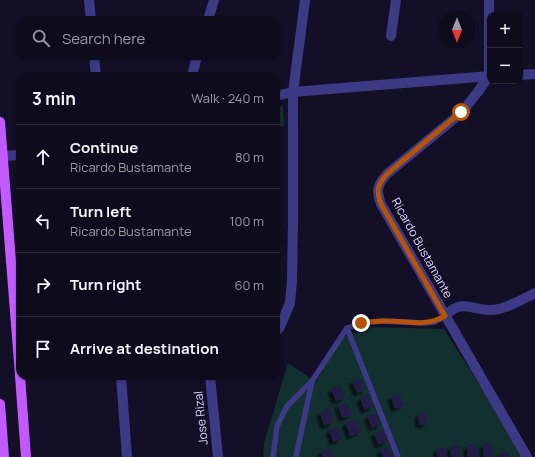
<!DOCTYPE html>
<html lang="en">
<head>
<meta charset="utf-8">
<style>
	body { margin:0; font-family:Manrope,sans-serif; background:#1c1929; color:#f1f3f6 }
	.controls { position:absolute; right:12px; top:12px; display:grid; overflow:hidden; border-radius:8px; box-shadow:0 1px 3px #0004 }
	.controls button { width:36px; height:36px; display:grid; place-items:center; padding:0; border:0; border-bottom:1px solid #2e2b3b; background:#0e0b1c; color:#f1f3f6; font:20px sans-serif }
	.compass { position:absolute; left:439px; top:12px; width:36px; height:36px; border-radius:50%; background:#0e0b1c; box-shadow:0 1px 3px #0004; rotate:180deg }
	.stop { position:absolute; width:12px; height:12px; margin:-9px; border:3px solid #b45309; border-radius:50%; background:#fff }
	.stop.end { background:#b45309; border-color:#fff; box-shadow:0 1px 4px #0008 }
	.list { margin:0; padding:0; list-style:none }
	h2 { display:flex; justify-content:space-between; align-items:center; height:52px; margin:0; padding:0 16px; font-size:17px }
	h2 small { font-size:13px; font-weight:400; color:#9b9ba3 }
	.list li { display:grid; grid-template-columns:26px 1fr auto; gap:12px; align-items:center; box-sizing:border-box; height:64px; padding:0 16px; border-top:1px solid #2e2b3b }
	.list b { display:block; font-size:15px; white-space:nowrap }
	.list p { margin:0; font-size:13px; white-space:nowrap; color:#9b9ba3 }
	.list em { font-size:13px; font-style:normal; color:#9b9ba3 }
	.icon { flex:none; width:22px; height:22px; fill:none; stroke:currentColor; stroke-width:2; stroke-linecap:round; stroke-linejoin:round }
	.map { position:relative; flex:none; width:535px; height:457px; overflow:hidden }
	.search { position:absolute; background:#0e0b1c; box-shadow:0 1px 3px #0004; left:16px; top:16px; width:264px; height:44px; display:flex; align-items:center; gap:10px; box-sizing:border-box; padding:0 14px; border-radius:12px; color:#9b9ba3; font-size:15px }
	.panel { position:absolute; background:#0e0b1c; box-shadow:0 1px 3px #0004; left:16px; top:72px; width:264px; height:308px; border-radius:12px }
	.map>svg:first-child { display:block }
	.green { fill:#12302f }
	.building { fill:#241b47; filter:url(#shadow) }
	.lines { fill:none; stroke-linecap:round; stroke-linejoin:round }
	.service { stroke:#3d3a85; stroke-width:5.5 }
	.minor { stroke:#3d3a85; stroke-width:10 }
	.primary { stroke:#c25bff; stroke-width:10 }
	.route { stroke:#b45309; stroke-width:5 }
	.labels { text-anchor:middle; stroke-width:3; stroke-linejoin:round; paint-order:stroke }
	.street-label { font-size:12px; fill:#d9d4ff; stroke:#130f26 }
</style>
</head>
<body>
<div class="map">
<svg width="535" height="457" viewBox="0 0 535 457">
	<defs>
		<filter id="shadow"><feDropShadow dx="-3.5" dy="3.5" stdDeviation="1" flood-color="#0009"/></filter>
	</defs>
	<rect width="100%" height="100%" fill="#130f26"/>
	<g class="green">
		<path d="M276 104 283 107 284 126H276Z"/>
		<path d="M372 327 444 329 525 457H263L264 443 288 363 316 382 341 338Z"/>
	</g>
	<g class="building">
		<path d="M361 379 365 390 357 393 352 381Z"/>
		<path d="M340 386 345 398 336 401 331 389Z"/>
		<path d="M398 393 404 405 395 409 391 397Z"/>
		<path d="M368 395 373 407 364 410 360 398Z"/>
		<path d="M347 403 352 415 342 418 338 405Z"/>
		<path d="M329 409 333 422 324 426 320 413Z"/>
		<path d="M426 412 427 424 419 425 418 414Z"/>
		<path d="M376 413 381 425 372 428 367 416Z"/>
		<path d="M356 419 361 432 350 436 345 423Z"/>
		<path d="M337 427 342 439 333 442 329 430Z"/>
		<path d="M383 430 388 441 378 445 374 433Z"/>
		<path d="M483 444H492L493 457H483Z"/>
		<rect x="467" y="445" width="11" height="12"/>
		<path d="M450 446H459L460 457H451Z"/>
		<path d="M389 447 394 457H383L380 450Z"/>
		<path d="M328 448 334 457H323L320 452Z"/>
		<path d="M437 448H446L447 457H437Z"/>
		<path d="M500 452 510 453V457H500Z"/>
	</g>
	<g class="lines">
		<g class="service">
			<path d="M347 328 398 457"/>
			<path d="M273 457 277 426 287 406 311 382"/>
			<path d="M296 457 312 381 347 328 361 323 383 321 422 323 435 322 445 316"/>
		</g>
		<g class="minor">
			<path d="M89 0 91 20"/>
			<path d="M489 0V76"/>
			<path d="M208 20 214 0"/>
			<path d="M391 36 396 0"/>
			<path d="M94 56 96 76"/>
			<path d="M520 75 535 74"/>
			<path d="M192 76 197 56"/>
			<path d="M489 76 477 93 461 113 387 174C377 185 376 190 381 204L527 457"/>
			<path d="M276 96 293 92 490 76"/>
			<path d="M3 156 20 155"/>
			<path d="M445 316C462 298 471 310 491 310 505 310 523 299 535 293"/>
			<path d="M276 332 280 327 290 303 292 281 293 222V92L305 0"/>
			<path d="M121 376 127 457"/>
			<path d="M210 376 218 457"/>
		</g>
		<g class="primary">
			<path d="M0 122 20 375"/>
			<path d="M20 376 26 457"/>
			<path d="M0 404 4 457"/>
		</g>
	</g>
	<g class="lines">
		<path class="route" d="M361 323C368 322 375 321 383 321 405 320 424 328 445 316L381 204C376 190 377 185 387 174L461 112"/>
	</g>
	<g class="labels">
		<g class="street-label">
			<text transform="translate(422 248) rotate(61)" y="4">Ricardo Bustamante</text>
			<text transform="translate(201 418) rotate(-96)" y="4">Jose Rizal</text>
		</g>
	</g>
</svg>
<div class="controls">
<button>+</button>
<button>−</button>
</div>
<svg class="compass" viewBox="-18 -18 36 36"><path d="M0-13l5 13h-10z" fill="#e53935"/><path d="M0 13l5-13h-10z" fill="#9b9ba3"/></svg>
<div class="stop" style="left:461px;top:112px"></div>
<div class="stop end" style="left:361px;top:323px"></div>
<div class="search"><svg class="icon" aria-label="search" viewBox="0 0 24 24"><circle cx="10" cy="10" r="6"/><path d="M15 15l6 6"/></svg>Search here</div>
<section class="panel">
<h2>3 min<small>Walk · 240 m</small></h2>
<ul class="list">
<li><svg class="icon" aria-label="ahead" viewBox="0 0 24 24"><path d="M12 20V5M6 11l6-6 6 6"/></svg><div><b>Continue</b><p>Ricardo Bustamante</p></div><em>80 m</em></li>
<li><svg class="icon" aria-label="left" viewBox="0 0 24 24"><path d="M17 20v-9H6M10 6l-5 5 5 5"/></svg><div><b>Turn left</b><p>Ricardo Bustamante</p></div><em>100 m</em></li>
<li><svg class="icon" aria-label="right" viewBox="0 0 24 24"><path d="M7 20v-9h11M14 6l5 5-5 5"/></svg><div><b>Turn right</b></div><em>60 m</em></li>
<li><svg class="icon" aria-label="arrive" viewBox="0 0 24 24"><path d="M6 21V4h12l-3 4 3 4H6"/></svg><div><b>Arrive at destination</b></div></li>
</ul>
</section>
</div>
</body>
</html>
